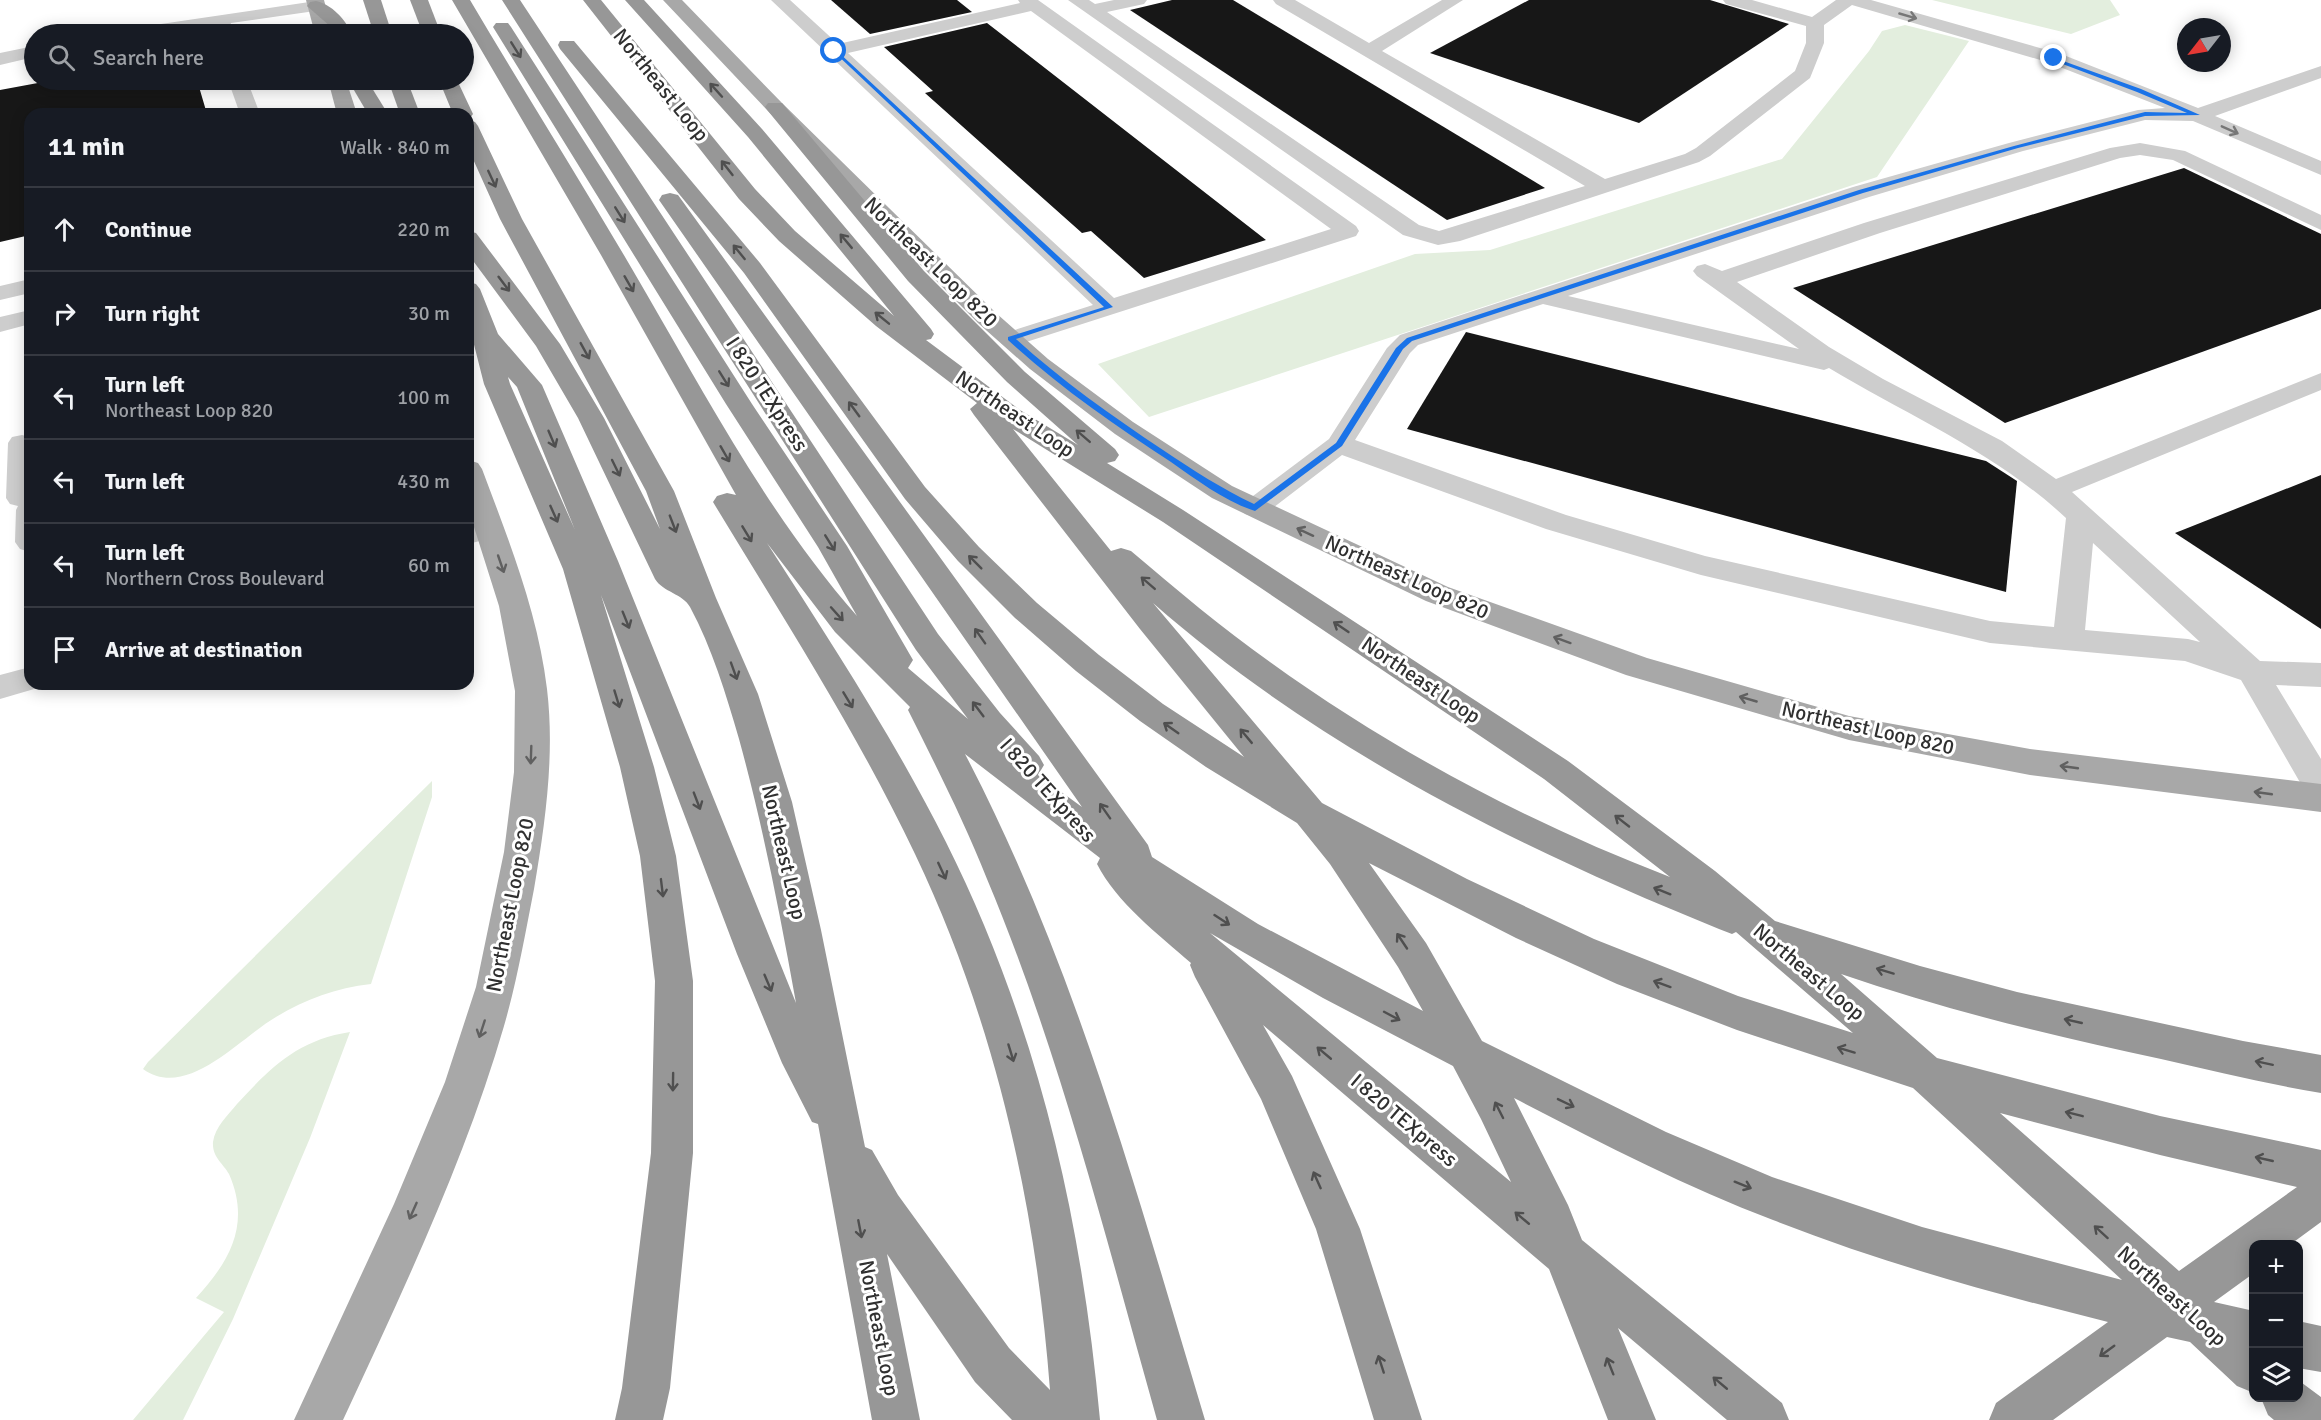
<!DOCTYPE html>
<html lang="en">
<head>
<meta charset="utf-8">
<style>
	body { margin:0; font-family:Signika,sans-serif; background:#242831; color:#f1f3f6 }
	.controls { position:absolute; right:18px; bottom:18px; display:grid; overflow:hidden; border-radius:12px; box-shadow:0 3px 15px #0003 }
	.controls button { width:54px; height:54px; display:grid; place-items:center; padding:0; border:0; border-bottom:2px solid #363941; background:#171b24; color:#f1f3f6; font:30px sans-serif }
	.compass { position:absolute; left:2177px; top:18px; width:54px; height:54px; border-radius:50%; background:#171b24; box-shadow:0 3px 15px #0003; rotate:239deg }
	.stop { position:absolute; width:18px; height:18px; margin:-14px; border:4px solid #1a73e8; border-radius:50%; background:#fff }
	.stop.end { background:#1a73e8; border-color:#fff; box-shadow:0 2px 6px #0008 }
	.list { margin:0; padding:0; list-style:none }
	h2 { display:flex; justify-content:space-between; align-items:center; height:78px; margin:0; padding:0 24px; font-size:26px }
	h2 small { font-size:20px; font-weight:400; color:#9ea1a6 }
	.list li { display:grid; grid-template-columns:39px 1fr auto; gap:18px; align-items:center; box-sizing:border-box; height:84px; padding:0 24px; border-top:2px solid #363941 }
	.list b { display:block; font-size:22px; white-space:nowrap }
	.list p { margin:0; font-size:20px; white-space:nowrap; color:#9ea1a6 }
	.list em { font-size:20px; font-style:normal; color:#9ea1a6 }
	.icon { flex:none; width:33px; height:33px; fill:none; stroke:currentColor; stroke-width:2; stroke-linecap:round; stroke-linejoin:round }
	.map { position:relative; flex:none; width:2321px; height:1420px; overflow:hidden }
	.search { position:absolute; background:#171b24; box-shadow:0 3px 15px #0003; left:24px; top:24px; width:450px; height:66px; display:flex; align-items:center; gap:15px; box-sizing:border-box; padding:0 21px; border-radius:33px; color:#9ea1a6; font-size:22px }
	.panel { position:absolute; background:#171b24; box-shadow:0 3px 15px #0003; left:24px; top:108px; width:450px; height:582px; border-radius:18px }
	.map>svg:first-child { display:block }
	.green { fill:#e3eede }
	.building { fill:#171717 }
	.lines { fill:none; stroke-linecap:round; stroke-linejoin:round }
	.minor { fill:#cdcdcd; fill-rule:evenodd }
	.major { fill:#a8a8a8; fill-rule:evenodd }
	.highway { fill:#979797; fill-rule:evenodd }
	.oneway { stroke:#777 }
	.oneway2 { stroke:#4f4f4f }
	.oneway3 { stroke:#606060 }
	.route { fill:#1a73e8 }
	.labels { text-anchor:middle; stroke-width:6; stroke-linejoin:round; paint-order:stroke }
	.street-label { font-size:21px; fill:#303030; stroke:#fff }
</style>
</head>
<body>
<div class="map">
<svg width="2321" height="1420" viewBox="0 0 2321 1420">
	<rect width="100%" height="100%" fill="#fff"/>
	<g class="green">
		<path d="M1932 0H2110L2120 15 2071 34Z"/>
		<path d="M1905 25 1969 41 1877 177 1149 417 1098 364 1415 254 1490 250 1782 159 1869 51 1882 31Z"/>
		<path d="M432 781V797L371 984C336 988 306 999 276 1017 241 1037 187 1101 143 1069L148 1062Z"/>
		<path d="M350 1032 310 1138 233 1319 183 1420H133L224 1312 196 1298C230 1261 251 1224 229 1174 223 1163 212 1157 213 1142 215 1127 228 1115 237 1104 271 1067 298 1040 350 1032Z"/>
	</g>
	<g class="building">
		<path d="M831 0H957L972 12 870 34Z"/>
		<path d="M1172 0H1233L1545 188 1447 220 1130 10Z"/>
		<path d="M1529 0H1710L1789 24 1639 123 1430 53Z"/>
		<path d="M987 23 1266 240 1144 278 1091 231 1082 233 925 93 933 91 884 47Z"/>
		<path d="M54 80H197L207 114H30V235L0 242V90Z"/>
		<path d="M2184 168 2321 234V309L2005 423 1793 288Z"/>
		<path d="M1466 332 1986 461 2017 481 2006 592 1407 429Z"/>
		<path d="M2321 475V629L2175 533Z"/>
	</g>
	<g class="lines">
		<g class="minor">
			<path d="M771 0H790L838 44 1020 3 1018 0H1038L1356 226 1359 231 1356 236 1020 344 1011 346 1002 344 999 339 1002 334 1093 305ZM1031 11 1331 229 1114 298 848 53Z"/>
			<path d="M1068 0H1089L1095 4 1114 0H1147L1144 4 1107 12 1419 225 1439 231 1585 186 1276 4 1273 0H1295L1369 43 1442 0H1463L1382 51 1605 179 1685 154 1696 148 1795 71 1806 43V26L1726 4 1723 0H1752L1812 17 1836 0H1871L2061 54 2198 108 2321 66V78L2215 116 2321 161V175L2193 121 2145 120 2023 151 1869 197 1568 296 1799 349 1697 276 1693 271 1697 266 1705 264 1722 271 1864 223 2110 148 2140 143 2185 151 2321 215V230L2173 160 2140 155 2120 158 1880 233 1737 282 1829 347 1883 379 2002 441 2056 479 2321 373V390L2072 492 2260 661 2321 663V687L2276 685 2321 759V802L2309 798 2241 680 2185 661 1990 643 1701 575 1546 529 1342 455 1265 514 1255 517 1245 514 1241 508 1245 502 1329 439 1387 348 1400 335 1853 187 2009 143 2138 110 2165 108 2047 62 1852 5 1824 25V43L1810 78 1710 156 1699 162 1460 241 1438 245 1403 235ZM1543 304 1824 370 1829 368C1911 417 1996 453 2066 518L2054 627 1990 621 1705 556 1566 515 1355 440 1410 353 1418 345ZM2093 543 2200 642 2188 639 2085 630Z"/>
			<path d="M316 1 322 2 325 6 322 10 231 23 228 31 230 34H212L210 31 212 26 159 34H118L121 30 127 29Z"/>
			<path d="M34 46V57L0 65V53Z"/>
			<path d="M228 80H247L260 114H240Z"/>
			<path d="M30 279V293L0 300V286Z"/>
			<path d="M30 310V324L0 332V317Z"/>
			<path d="M22 435 30 437V552L20 549 15 542 16 510 18 506 10 504 6 498 8 443 12 437Z"/>
			<path d="M489 520 499 522 504 529 499 536 468 544V525Z"/>
			<path d="M30 667V684H43L41 687 0 699V675Z"/>
		</g>
		<g class="major">
			<path d="M306 0H324L333 34H315Z"/>
			<path d="M663 0H682L782 103 996 313 1048 359 1133 422 1232 486 1448 587 1647 658 1849 716 2030 749 2321 784V812L2030 775 1849 740 1626 675 1426 601 1212 498 1115 434 1030 369 978 323 768 111Z"/>
			<path d="M328 80H346L357 114H337Z"/>
			<path d="M468 460 478 463 482 469C509 541 538 613 547 689 555 756 545 824 534 889 525 935 517 981 504 1026 466 1158 401 1295 343 1420H294L394 1204 445 1082 476 987 504 852 514 772 515 691 499 606 468 508Z"/>
		</g>
		<g class="highway">
			<path d="M363 0H381L392 34H374Z"/>
			<path d="M410 0H428L441 34H423Z"/>
			<path d="M452 0H470C528 98 589 194 646 293 711 405 771 518 857 616L818 547 726 404 493 27 496 23H508L511 27 752 404 847 546 913 660 908 668 968 719 916 650 502 0H520L938 634 1000 713 1039 756 1044 765 1038 775 1082 807 659 200 662 195 670 193 678 195 1148 845 1152 857 1258 924 1423 1011 1398 967 1330 864 1297 823 1206 767 1140 721 1076 671 1015 618 958 561 905 499 744 273 560 49 558 45 560 41H574L760 263 925 487 979 547 1037 603 1099 655 1163 704 1244 757 1140 629 974 415 970 409 977 403 876 326 779 241 739 199 583 0H601L755 189 795 231 894 316 748 137 625 0H644L762 129 931 329 934 334 931 339 926 340 1020 410 1078 445 1007 382 908 281 768 111 765 107 768 103H782L924 271 1025 372 1115 449 1119 455 1115 461 1107 463 1183 510 1568 761 1715 871 1775 921 1920 966 2017 992 2243 1041 2321 1055V1093C2267 1084 2214 1071 2161 1059 2053 1036 1945 1010 1841 974L1937 1058 2160 1116 2321 1150V1222L2291 1244H2254V1273L2214 1302 2254 1311V1393L2237 1386 2190 1342 2167 1337 2053 1420H1989L1996 1403 2108 1322C1995 1294 1882 1263 1773 1220 1684 1186 1599 1142 1514 1098L1568 1205 1582 1240 1782 1403 1789 1420H1727L1618 1328 1656 1420H1608L1549 1269 1263 1025 1292 1076 1360 1229 1422 1420H1374L1316 1229 1261 1099 1195 977 1190 965 1191 963C1159 935 1116 902 1097 864L1100 858 965 754C1075 964 1137 1194 1205 1420H1157C1106 1239 1060 1053 987 879 964 821 936 766 908 710L910 707 835 632 767 543C846 666 928 790 984 925 1051 1086 1084 1247 1100 1420H1012L975 1382 887 1254 920 1420H872L818 1124 812 1122 782 1063 737 954 601 595 654 767 676 856 693 981V1153L670 1388 663 1420H615L622 1388 651 1153 655 981 640 856 620 767 563 569 484 384 468 321V282L476 284 480 289 498 334 542 385 618 561 796 1003C780 914 763 826 739 739 726 694 712 648 690 607 683 594 663 592 655 579L578 418 536 346 468 254V231L476 233 560 344 604 418 660 529 646 491 500 219 468 148V120L475 122 478 126 522 219 674 491 716 598 758 694 792 802 821 930 865 1147 872 1150 898 1195 1009 1348 1050 1390C1036 1205 995 1022 915 854 857 732 783 618 713 502L717 496 727 493 736 495 601 255ZM508 377 517 387 575 530 510 384ZM1013 429 1163 522 1544 779 1670 877C1529 823 1392 750 1270 662 1222 628 1177 590 1131 551L1121 548 1111 551ZM1153 603C1318 748 1516 847 1719 929L1732 934 1736 932 1853 1033 1738 996 1594 939 1467 879 1322 803ZM1369 863 1516 938 1617 984 1737 1030 1913 1088 2122 1280 1922 1227 1772 1177 1666 1132 1482 1041 1426 943ZM1210 933 1323 998 1453 1066 1481 1119 1511 1182ZM2000 1113 2160 1155 2297 1187 2179 1271Z"/>
			<path d="M316 1C331 4 347 20 351 34H333L331 27 307 6 310 2Z"/>
			<path d="M348 80H367L388 114H368Z"/>
			<path d="M388 80H407L420 114H400Z"/>
			<path d="M439 80H457L473 114 470 118 468 119V114H453Z"/>
			<path d="M2298 1321 2321 1326V1372L2298 1368Z"/>
			<path d="M2298 1380 2321 1397V1420H2274L2268 1415 2261 1398H2298Z"/>
		</g>
	</g>
	<defs><path id="oneway-shaft" d="M-6 0H5M1.5-3L5.5 0L1.5 3" fill="none" stroke-width="1.6" stroke-linecap="round" stroke-linejoin="round" transform="scale(1.5)"/></defs>
	<g class="oneway">
		<use href="#oneway-shaft" transform="translate(1908 16) rotate(16)"/>
		<use href="#oneway-shaft" transform="translate(2230 130) rotate(24)"/>
	</g>
	<g class="oneway2">
		<use href="#oneway-shaft" transform="translate(516 50) rotate(58)"/>
		<use href="#oneway-shaft" transform="translate(716 90) rotate(-132)"/>
		<use href="#oneway-shaft" transform="translate(727 168) rotate(-128)"/>
		<use href="#oneway-shaft" transform="translate(492 179) rotate(65)"/>
		<use href="#oneway-shaft" transform="translate(620 215) rotate(58)"/>
		<use href="#oneway-shaft" transform="translate(846 241) rotate(-130)"/>
		<use href="#oneway-shaft" transform="translate(739 252) rotate(-129)"/>
		<use href="#oneway-shaft" transform="translate(504 284) rotate(53)"/>
		<use href="#oneway-shaft" transform="translate(629 284) rotate(60)"/>
		<use href="#oneway-shaft" transform="translate(882 318) rotate(-141)"/>
		<use href="#oneway-shaft" transform="translate(585 351) rotate(61)"/>
		<use href="#oneway-shaft" transform="translate(724 379) rotate(58)"/>
		<use href="#oneway-shaft" transform="translate(854 409) rotate(-126)"/>
		<use href="#oneway-shaft" transform="translate(1083 436) rotate(-139)"/>
		<use href="#oneway-shaft" transform="translate(552 439) rotate(67)"/>
		<use href="#oneway-shaft" transform="translate(725 454) rotate(60)"/>
		<use href="#oneway-shaft" transform="translate(616 468) rotate(64)"/>
		<use href="#oneway-shaft" transform="translate(554 514) rotate(66)"/>
		<use href="#oneway-shaft" transform="translate(673 524) rotate(69)"/>
		<use href="#oneway-shaft" transform="translate(747 534) rotate(59)"/>
		<use href="#oneway-shaft" transform="translate(830 543) rotate(58)"/>
		<use href="#oneway-shaft" transform="translate(975 562) rotate(-135)"/>
		<use href="#oneway-shaft" transform="translate(1148 583) rotate(-139)"/>
		<use href="#oneway-shaft" transform="translate(837 614) rotate(48)"/>
		<use href="#oneway-shaft" transform="translate(626 620) rotate(68)"/>
		<use href="#oneway-shaft" transform="translate(1341 627) rotate(-146)"/>
		<use href="#oneway-shaft" transform="translate(980 636) rotate(-125)"/>
		<use href="#oneway-shaft" transform="translate(734 671) rotate(70)"/>
		<use href="#oneway-shaft" transform="translate(617 699) rotate(73)"/>
		<use href="#oneway-shaft" transform="translate(848 700) rotate(59)"/>
		<use href="#oneway-shaft" transform="translate(978 709) rotate(-127)"/>
		<use href="#oneway-shaft" transform="translate(1171 728) rotate(-145)"/>
		<use href="#oneway-shaft" transform="translate(1246 736) rotate(-130)"/>
		<use href="#oneway-shaft" transform="translate(697 801) rotate(69)"/>
		<use href="#oneway-shaft" transform="translate(1105 811) rotate(-125)"/>
		<use href="#oneway-shaft" transform="translate(1622 821) rotate(-142)"/>
		<use href="#oneway-shaft" transform="translate(942 871) rotate(65)"/>
		<use href="#oneway-shaft" transform="translate(662 888) rotate(83)"/>
		<use href="#oneway-shaft" transform="translate(1662 891) rotate(-158)"/>
		<use href="#oneway-shaft" transform="translate(1222 920) rotate(33)"/>
		<use href="#oneway-shaft" transform="translate(1402 941) rotate(-124)"/>
		<use href="#oneway-shaft" transform="translate(1885 971) rotate(-163)"/>
		<use href="#oneway-shaft" transform="translate(768 983) rotate(67)"/>
		<use href="#oneway-shaft" transform="translate(1662 984) rotate(-160)"/>
		<use href="#oneway-shaft" transform="translate(1392 1016) rotate(28)"/>
		<use href="#oneway-shaft" transform="translate(2073 1021) rotate(-167)"/>
		<use href="#oneway-shaft" transform="translate(1846 1050) rotate(-163)"/>
		<use href="#oneway-shaft" transform="translate(1011 1053) rotate(73)"/>
		<use href="#oneway-shaft" transform="translate(1324 1053) rotate(-140)"/>
		<use href="#oneway-shaft" transform="translate(2264 1063) rotate(-168)"/>
		<use href="#oneway-shaft" transform="translate(673 1082) rotate(91)"/>
		<use href="#oneway-shaft" transform="translate(1566 1103) rotate(26)"/>
		<use href="#oneway-shaft" transform="translate(1499 1110) rotate(-117)"/>
		<use href="#oneway-shaft" transform="translate(2074 1114) rotate(-166)"/>
		<use href="#oneway-shaft" transform="translate(2264 1159) rotate(-167)"/>
		<use href="#oneway-shaft" transform="translate(1317 1180) rotate(-114)"/>
		<use href="#oneway-shaft" transform="translate(1743 1185) rotate(22)"/>
		<use href="#oneway-shaft" transform="translate(1522 1218) rotate(-140)"/>
		<use href="#oneway-shaft" transform="translate(860 1229) rotate(79)"/>
		<use href="#oneway-shaft" transform="translate(2101 1232) rotate(-138)"/>
		<use href="#oneway-shaft" transform="translate(2107 1351) rotate(144)"/>
		<use href="#oneway-shaft" transform="translate(1381 1364) rotate(-108)"/>
		<use href="#oneway-shaft" transform="translate(1610 1366) rotate(-112)"/>
		<use href="#oneway-shaft" transform="translate(1720 1383) rotate(-140)"/>
	</g>
	<g class="oneway3">
		<use href="#oneway-shaft" transform="translate(1305 532) rotate(-155)"/>
		<use href="#oneway-shaft" transform="translate(501 564) rotate(71)"/>
		<use href="#oneway-shaft" transform="translate(1562 640) rotate(-160)"/>
		<use href="#oneway-shaft" transform="translate(1748 699) rotate(-164)"/>
		<use href="#oneway-shaft" transform="translate(531 755) rotate(92)"/>
		<use href="#oneway-shaft" transform="translate(2069 767) rotate(-172)"/>
		<use href="#oneway-shaft" transform="translate(2263 793) rotate(-172)"/>
		<use href="#oneway-shaft" transform="translate(482 1029) rotate(108)"/>
		<use href="#oneway-shaft" transform="translate(413 1211) rotate(114)"/>
	</g>
	<path class="route" d="M832 50H836L1113 307 1016 339C1061 380 1112 416 1163 450 1193 470 1222 489 1254 504L1336 443 1396 348 1407 338 1859 190 2014 146 2145 112 2187 113 2137 92 2052 60V57L2141 89 2200 115 2145 116 2018 148 1863 193 1412 341 1403 349 1342 446 1255 511C1224 501 1197 480 1171 462 1114 425 1058 386 1008 340V337L1104 307Z"/>
	<g class="labels">
		<g class="street-label">
			<text transform="translate(661 85) rotate(51)" y="7">Northeast Loop</text>
			<text transform="translate(931 262) rotate(44)" y="7">Northeast Loop 820</text>
			<text transform="translate(767 394) rotate(57)" y="7">I 820 TEXpress</text>
			<text transform="translate(1015 414) rotate(34)" y="7">Northeast Loop</text>
			<text transform="translate(1407 577) rotate(24)" y="7">Northeast Loop 820</text>
			<text transform="translate(1421 680) rotate(34)" y="7">Northeast Loop</text>
			<text transform="translate(1868 728) rotate(13)" y="7">Northeast Loop 820</text>
			<text transform="translate(1048 790) rotate(48)" y="7">I 820 TEXpress</text>
			<text transform="translate(784 852) rotate(77)" y="7">Northeast Loop</text>
			<text transform="translate(510 905) rotate(-79)" y="7">Northeast Loop 820</text>
			<text transform="translate(1809 972) rotate(40)" y="7">Northeast Loop</text>
			<text transform="translate(1404 1120) rotate(40)" y="7">I 820 TEXpress</text>
			<text transform="translate(2172 1296) rotate(42)" y="7">Northeast Loop</text>
			<text transform="translate(879 1328) rotate(79)" y="7">Northeast Loop</text>
		</g>
	</g>
</svg>
<div class="controls">
<button>+</button>
<button>−</button>
<button><svg class="icon" aria-label="layers" viewBox="0 0 24 24"><path d="M12 4l9 5-9 5-9-5zM3 14l9 5 9-5"/></svg></button>
</div>
<svg class="compass" viewBox="-18 -18 36 36"><path d="M0-13l5 13h-10z" fill="#e53935"/><path d="M0 13l5-13h-10z" fill="#9ea1a6"/></svg>
<div class="stop" style="left:834px;top:51px"></div>
<div class="stop end" style="left:2054px;top:58px"></div>
<div class="search"><svg class="icon" aria-label="search" viewBox="0 0 24 24"><circle cx="10" cy="10" r="6"/><path d="M15 15l6 6"/></svg>Search here</div>
<section class="panel">
<h2>11 min<small>Walk · 840 m</small></h2>
<ul class="list">
<li><svg class="icon" aria-label="ahead" viewBox="0 0 24 24"><path d="M12 20V5M6 11l6-6 6 6"/></svg><div><b>Continue</b></div><em>220 m</em></li>
<li><svg class="icon" aria-label="right" viewBox="0 0 24 24"><path d="M7 20v-9h11M14 6l5 5-5 5"/></svg><div><b>Turn right</b></div><em>30 m</em></li>
<li><svg class="icon" aria-label="left" viewBox="0 0 24 24"><path d="M17 20v-9H6M10 6l-5 5 5 5"/></svg><div><b>Turn left</b><p>Northeast Loop 820</p></div><em>100 m</em></li>
<li><svg class="icon" aria-label="left" viewBox="0 0 24 24"><path d="M17 20v-9H6M10 6l-5 5 5 5"/></svg><div><b>Turn left</b></div><em>430 m</em></li>
<li><svg class="icon" aria-label="left" viewBox="0 0 24 24"><path d="M17 20v-9H6M10 6l-5 5 5 5"/></svg><div><b>Turn left</b><p>Northern Cross Boulevard</p></div><em>60 m</em></li>
<li><svg class="icon" aria-label="arrive" viewBox="0 0 24 24"><path d="M6 21V4h12l-3 4 3 4H6"/></svg><div><b>Arrive at destination</b></div></li>
</ul>
</section>
</div>
</body>
</html>
